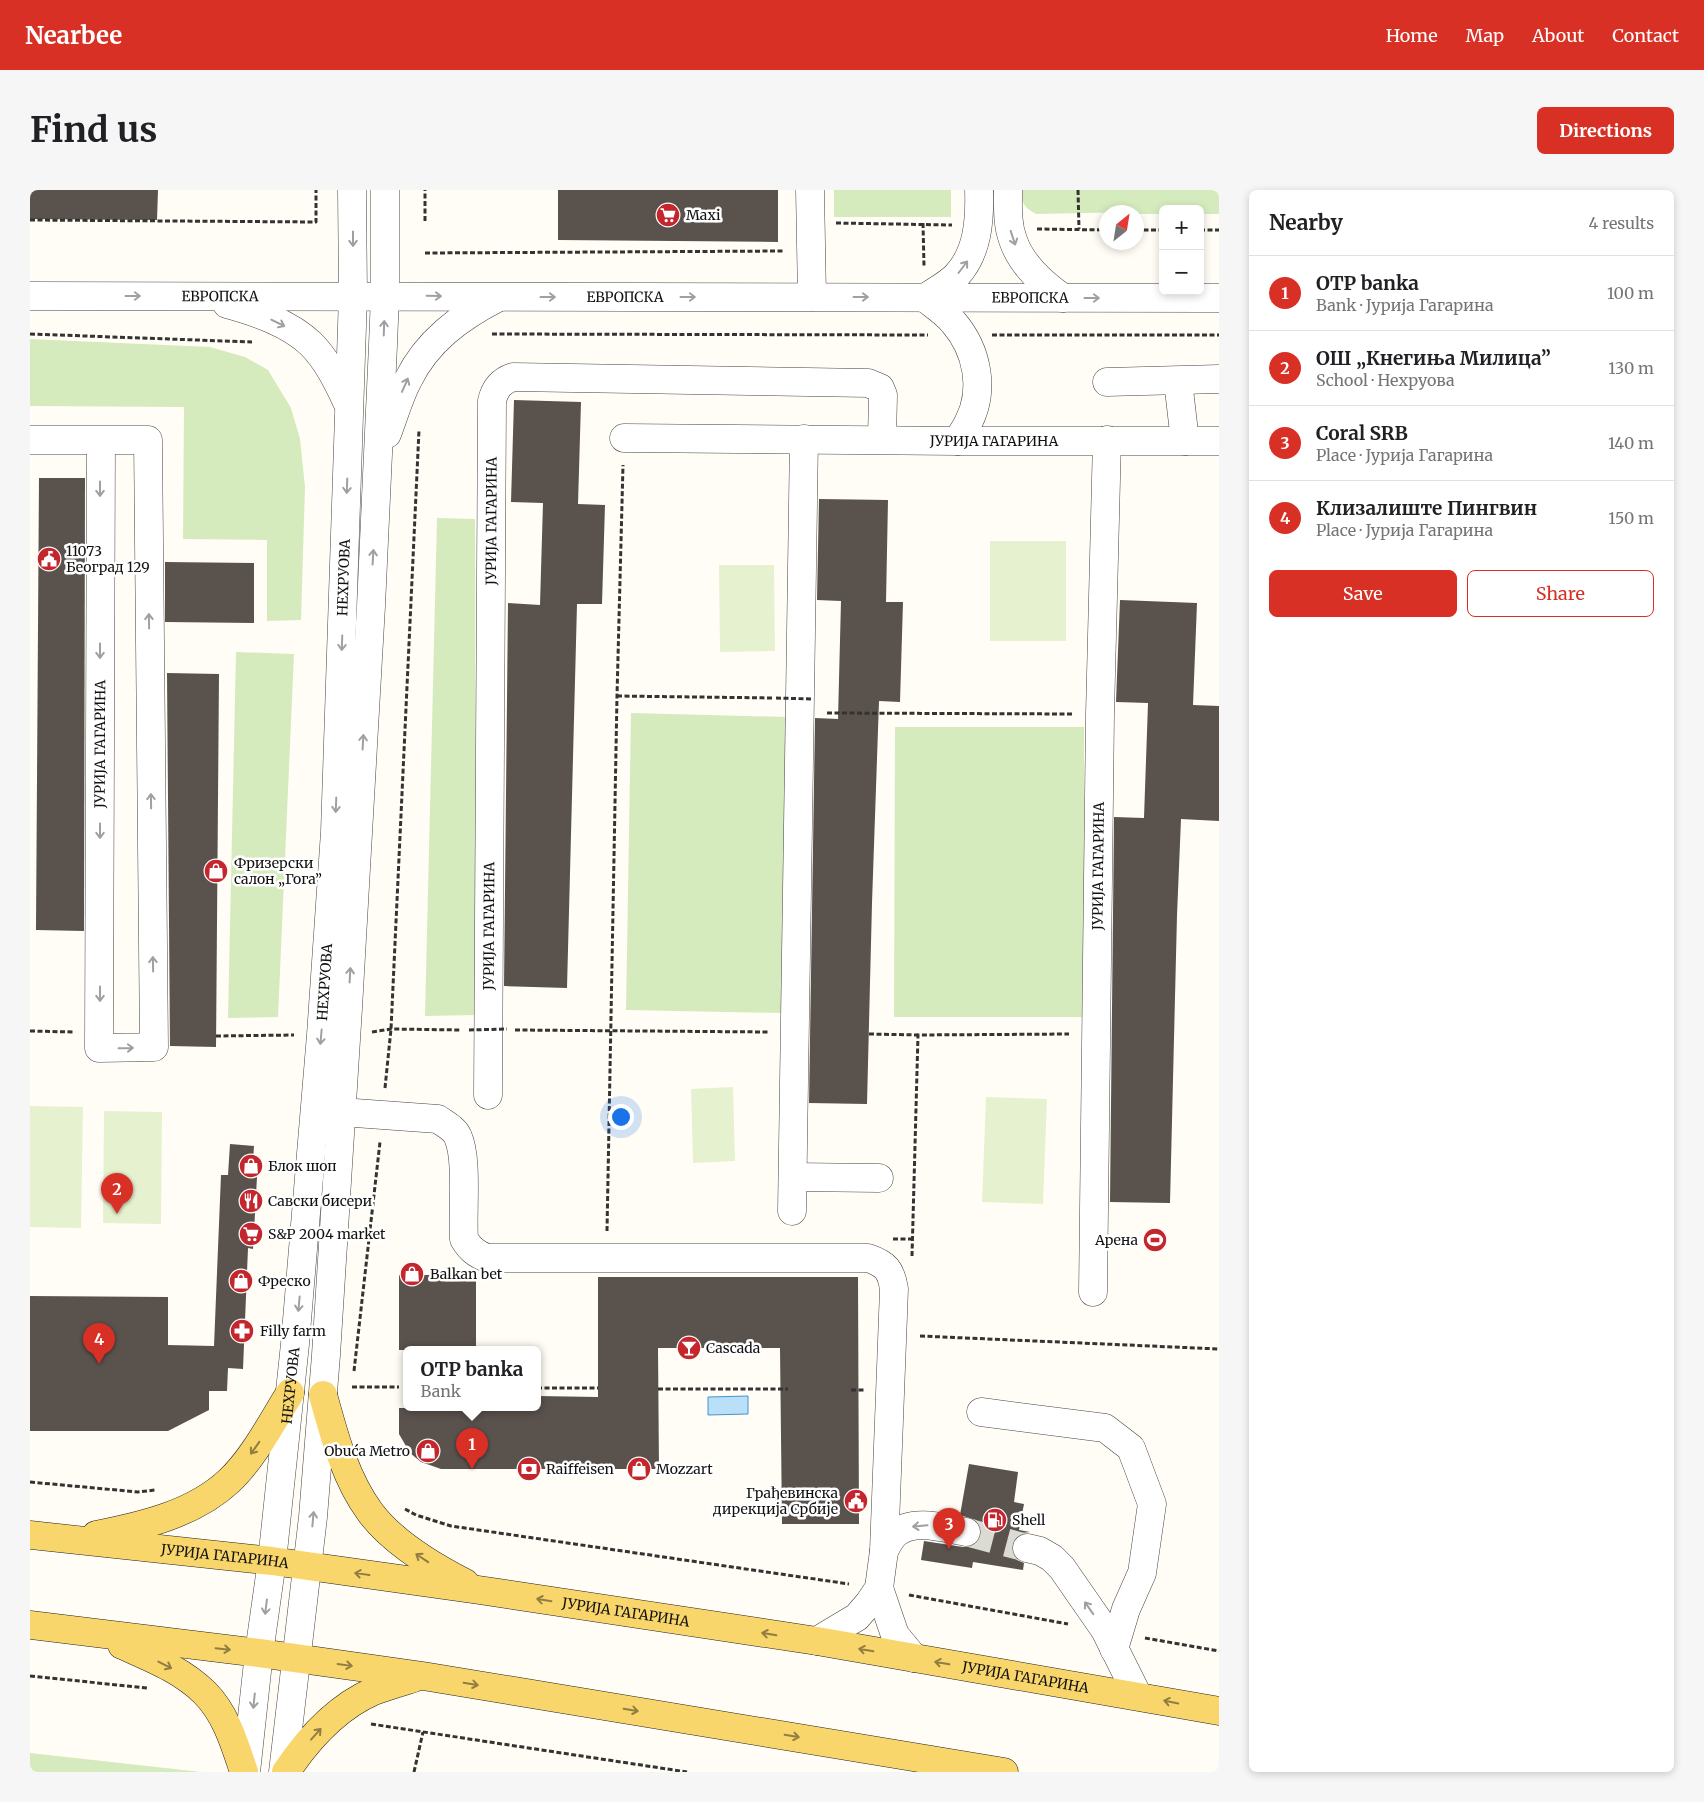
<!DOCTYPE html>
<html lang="en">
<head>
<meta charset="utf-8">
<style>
	body { margin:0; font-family:Merriweather,serif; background:#f6f6f6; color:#202124 }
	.controls { position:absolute; right:15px; top:15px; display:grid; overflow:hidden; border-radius:8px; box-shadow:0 2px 8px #0003 }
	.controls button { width:45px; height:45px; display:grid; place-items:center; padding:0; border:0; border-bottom:1px solid #e0e0e0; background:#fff; color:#202124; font:25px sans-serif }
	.compass { position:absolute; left:1069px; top:15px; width:45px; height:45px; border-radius:50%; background:#fff; box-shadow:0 2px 8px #0003; rotate:30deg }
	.you { position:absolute; left:590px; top:926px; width:18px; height:18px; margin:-12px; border:4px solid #fff; border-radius:50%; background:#1a73e8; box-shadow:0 0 0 8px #1a73e833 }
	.badge { display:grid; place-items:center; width:32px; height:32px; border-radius:50%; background:#d93025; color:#fff; font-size:16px; font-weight:700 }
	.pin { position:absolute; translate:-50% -41px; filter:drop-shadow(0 1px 2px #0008) }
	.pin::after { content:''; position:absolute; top:26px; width:18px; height:15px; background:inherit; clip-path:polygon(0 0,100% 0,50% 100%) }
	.popup { position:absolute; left:373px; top:1156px; width:138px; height:65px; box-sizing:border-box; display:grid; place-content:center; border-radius:8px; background:#fff; filter:drop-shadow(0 1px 4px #0005); font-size:16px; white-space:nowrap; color:#757577 }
	.popup b { font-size:19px; color:#202124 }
	.popup::after { content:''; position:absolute; left:50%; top:100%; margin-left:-10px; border:10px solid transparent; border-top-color:#fff }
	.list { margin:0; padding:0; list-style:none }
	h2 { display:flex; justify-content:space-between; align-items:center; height:65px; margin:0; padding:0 20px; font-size:21px }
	h2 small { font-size:16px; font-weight:400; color:#757577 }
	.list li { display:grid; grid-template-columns:32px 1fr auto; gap:15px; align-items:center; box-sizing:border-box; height:75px; padding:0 20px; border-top:1px solid #e0e0e0 }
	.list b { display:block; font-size:19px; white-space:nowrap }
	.list p { margin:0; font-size:16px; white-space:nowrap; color:#757577 }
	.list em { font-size:16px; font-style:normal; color:#757577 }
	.actions { display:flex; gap:10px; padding:15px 20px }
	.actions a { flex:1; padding:11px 0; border:1px solid #d93025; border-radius:8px; text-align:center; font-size:18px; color:#d93025 }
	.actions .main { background:#d93025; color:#fff }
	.map { position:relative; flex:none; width:1189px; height:1582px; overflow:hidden; border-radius:8px }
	header { display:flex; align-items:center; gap:30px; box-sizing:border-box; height:70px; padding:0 25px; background:#d93025; color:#fff }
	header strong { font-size:24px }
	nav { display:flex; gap:28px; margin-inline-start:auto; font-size:18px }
	.intro { display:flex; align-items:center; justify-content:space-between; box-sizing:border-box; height:120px; padding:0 30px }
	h1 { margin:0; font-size:35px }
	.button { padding:12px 22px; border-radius:8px; background:#d93025; color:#fff; font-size:18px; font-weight:700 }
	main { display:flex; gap:30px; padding:0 30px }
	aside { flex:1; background:#fff; border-radius:8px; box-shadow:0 2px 8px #0003 }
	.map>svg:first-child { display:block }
	.green { fill:#d5ebbd }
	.pitch { fill:#e6f2cf }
	.water { fill:#b9e0f7; stroke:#3f96cf }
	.building { fill:#5a524d }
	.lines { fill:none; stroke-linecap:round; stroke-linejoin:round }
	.minor-tunnel { stroke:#dbdad3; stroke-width:28; stroke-dasharray:28 14; stroke-linecap:butt }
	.minor-casing { stroke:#444; stroke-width:29 }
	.major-casing { stroke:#222; stroke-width:29 }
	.path { stroke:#333; stroke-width:3; stroke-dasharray:5 2.5; stroke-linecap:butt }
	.minor { stroke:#fff; stroke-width:28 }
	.major { stroke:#f9d66b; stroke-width:28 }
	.path-bridge { stroke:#333; stroke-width:3; stroke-dasharray:5 2.5; stroke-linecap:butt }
	.oneway { stroke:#a0a0a0 }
	.oneway2 { stroke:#917d42 }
	.labels { text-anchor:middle; stroke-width:5; stroke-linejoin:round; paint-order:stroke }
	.poi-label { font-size:14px; fill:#111; stroke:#fff; text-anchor:start }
	.street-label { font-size:14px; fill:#111; stroke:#fff }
</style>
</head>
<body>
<header>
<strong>Nearbee</strong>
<nav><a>Home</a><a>Map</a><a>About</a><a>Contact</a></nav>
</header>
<div class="intro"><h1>Find us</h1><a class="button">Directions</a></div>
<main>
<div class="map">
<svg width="1189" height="1582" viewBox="0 0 1189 1582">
	<rect width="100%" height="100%" fill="#fffdf5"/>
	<g class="green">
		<rect x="804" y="0" width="117" height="27"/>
		<path d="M991 0H1189V24H1170V19H1133V24H1107L1106 22 1006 24C995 18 991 13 991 0Z"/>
		<path d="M0 149 180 157 215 167 238 180 261 218 270 249 275 297 271 430 237 431V350L153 349 154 217 0 216Z"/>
		<path d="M407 328 445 329 446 825 395 826Z"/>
		<path d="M206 462 264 464 248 827 198 828Z"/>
		<path d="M601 523 758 527 752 823 596 820Z"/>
		<path d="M865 537H1054V827H864Z"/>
		<path d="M0 1563 171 1582H0Z"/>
	</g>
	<g class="pitch">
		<rect x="960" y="351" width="76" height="100"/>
		<path d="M689 375H744L745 461 690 462Z"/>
		<path d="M703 897 705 971 663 973 661 899Z"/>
		<path d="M956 907 1017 909 1013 1014 952 1012Z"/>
		<path d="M0 916 53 917 51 1038 0 1037Z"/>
		<path d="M74 921 132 922 131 1034 73 1033Z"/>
	</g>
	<path class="water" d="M718 1206V1224L678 1225V1207Z"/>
	<g class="building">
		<path d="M0 0H128L127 30 0 29Z"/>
		<path d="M528 0H748V52L528 50Z"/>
		<path d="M484 210 551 212 548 314 575 315 572 414H547L537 798 474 796 478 413 510 415 513 313 481 312Z"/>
		<path d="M9 288H55L54 741 6 740Z"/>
		<path d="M789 309 858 310 856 412H873L870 512 849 511 842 713 837 914 779 913 785 528 808 529 811 411 787 410Z"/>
		<path d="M135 372 224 373V433L135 432Z"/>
		<path d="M1090 410 1167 413 1163 515 1189 516V631L1151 629 1147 725 1140 1013 1080 1012 1084 627 1114 628 1118 513 1086 512Z"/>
		<path d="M137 483 189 484 186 857 140 856Z"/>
		<path d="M200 954 224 956 222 986 227 987 223 1059 218 1058 213 1179 198 1178 197 1201H179V1220L138 1241H0V1106L138 1107V1155L184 1156 191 985H198Z"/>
		<rect x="369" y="1085" width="77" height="75"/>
		<path d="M568 1087H828L829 1334H752L750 1158H628L629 1279H411L391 1272 380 1263 369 1244V1218H507V1206L568 1207Z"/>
		<path d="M939 1274 988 1282 984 1312 994 1314 989 1340 1000 1342 992 1343 985 1348 982 1355V1362L987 1370 994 1373 993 1380 943 1372 942 1378 891 1370 894 1351 933 1357H941L948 1352 951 1345V1337L946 1330 930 1325Z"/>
	</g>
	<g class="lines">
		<path class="minor-tunnel" d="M936 1342 997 1358"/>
		<g class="minor-casing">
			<g id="minor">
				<path d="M780 0 782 107"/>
				<path d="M978 0C978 17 977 34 983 50 991 74 1013 94 1033 108"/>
				<path id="s1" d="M0 106 1189 108"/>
				<path d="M895 108C905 116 916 123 924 133 947 160 955 199 939 231 936 238 931 245 927 251"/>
				<path d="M895 108C905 101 919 94 927 85 948 62 950 30 949 0"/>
				<path d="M197 114C226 122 259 133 281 154 298 171 308 193 318 214"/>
				<path d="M1148 191 1155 251"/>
				<path d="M1077 192 1189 189"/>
				<path d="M357 244C364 226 369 207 378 190 397 151 430 127 467 108"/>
				<path id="s2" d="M594 248 927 251H1189"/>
				<path id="s3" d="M0 250H118L124 857 69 858 71 250"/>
				<path id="s4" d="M458 905 462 211C465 198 471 191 483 187L838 193 850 198 853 205 852 249"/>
				<path d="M311 922 408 929C415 934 425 939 428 947 438 969 432 1022 434 1049 440 1059 446 1064 457 1068H838C856 1074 861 1080 864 1099L854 1361 849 1398 839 1413 827 1427 787 1451"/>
				<path d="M763 987 849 988"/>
				<path d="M762 1021 774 249"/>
				<path id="s5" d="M1063 1102 1070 524 1077 250"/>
				<path d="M951 1222 1075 1238 1101 1258 1122 1314 1112 1383 1096 1419 1084 1459"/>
				<path d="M997 1358 1010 1361 1022 1368 1032 1378 1075 1440 1108 1506"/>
				<path d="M854 1361C857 1355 860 1349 865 1344 883 1328 914 1338 936 1342"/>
				<path d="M849 1398 865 1445 884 1468"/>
				<path id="s6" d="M216 1582 229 1463 242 1371 265 1154 291 845 305 642 323 106 322 0"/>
				<path d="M253 1582 283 1327 296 1165 318 818 341 416 353 155 355 106V0"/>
			</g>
		</g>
		<g class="major-casing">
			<g id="major">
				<path d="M293 1205C304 1245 315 1288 340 1322 362 1352 402 1376 435 1393"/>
				<path id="s7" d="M0 1345 242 1371 449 1400 787 1451 1189 1521"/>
				<path d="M66 1345C112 1336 164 1324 199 1291 223 1269 243 1230 260 1203"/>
				<path d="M0 1435 229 1463 393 1486 974 1582"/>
				<path d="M92 1455C121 1468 152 1480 175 1503 196 1524 205 1555 214 1582"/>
				<path d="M256 1582C278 1549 307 1517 344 1501 357 1496 371 1492 384 1488"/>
			</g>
		</g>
		<g class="path">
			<path d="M1048 0 1049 39"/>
			<path d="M0 30 286 32V0"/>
			<path d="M395 31V0"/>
			<path d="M806 33 922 35"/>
			<path d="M893 33 894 76"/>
			<path d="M1007 39 1076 40"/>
			<path d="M1106 40H1133"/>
			<path d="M1170 40H1189"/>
			<path d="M395 63 754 61"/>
			<path d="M0 144 222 152"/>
			<path d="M462 144 898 145"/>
			<path d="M962 145H1189"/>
			<path d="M587 506 744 508"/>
			<path d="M797 523 1043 524"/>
			<path d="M485 840 739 842"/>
			<path d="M0 841 43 842"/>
			<path d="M342 842 361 839 431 840"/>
			<path d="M839 844 888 845"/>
			<path d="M186 846 264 845"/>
			<path d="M355 898 361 839 389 240"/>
			<path d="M577 1041 587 506 593 275"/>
			<path d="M863 1049H883"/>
			<path d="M882 1066 888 845 1039 844"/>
			<path d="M890 1146 1189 1159"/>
			<path d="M324 1181 350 952"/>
			<path d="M322 1197H369"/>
			<path d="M507 1198H568"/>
			<path d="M628 1199H758"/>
			<path d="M821 1200H835"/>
			<path d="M0 1292 108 1302 125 1300"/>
			<path d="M375 1319 386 1325 421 1336 819 1394"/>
			<path d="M879 1405 1038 1434"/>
			<path d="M1115 1448 1189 1461"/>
			<path d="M0 1486 117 1498"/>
			<path d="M341 1534 657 1582"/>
			<path d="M384 1582 393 1542"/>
		</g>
		<use href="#minor" class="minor"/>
		<use href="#major" class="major"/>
		<g class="path-bridge">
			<path d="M746 508 782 509"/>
			<path d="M439 840 477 839"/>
		</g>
	</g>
	<defs><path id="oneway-shaft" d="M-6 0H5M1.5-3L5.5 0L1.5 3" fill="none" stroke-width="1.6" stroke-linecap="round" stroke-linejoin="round" transform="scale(1.25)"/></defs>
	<g class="oneway">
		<use href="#oneway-shaft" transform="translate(983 48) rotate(72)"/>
		<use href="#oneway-shaft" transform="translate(323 49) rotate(90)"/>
		<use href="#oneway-shaft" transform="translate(933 77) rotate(-53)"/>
		<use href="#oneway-shaft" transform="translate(103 106)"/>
		<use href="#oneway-shaft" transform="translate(404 106) rotate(1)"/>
		<use href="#oneway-shaft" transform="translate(518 107)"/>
		<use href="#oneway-shaft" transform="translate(658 107)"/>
		<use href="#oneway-shaft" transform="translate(831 107)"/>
		<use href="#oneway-shaft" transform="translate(1062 108)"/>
		<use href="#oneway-shaft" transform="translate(248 133) rotate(26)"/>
		<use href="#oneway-shaft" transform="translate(354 138) rotate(-88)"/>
		<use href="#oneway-shaft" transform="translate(375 195) rotate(-66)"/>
		<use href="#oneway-shaft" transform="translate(317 296) rotate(92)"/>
		<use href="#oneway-shaft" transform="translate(70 299) rotate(90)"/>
		<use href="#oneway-shaft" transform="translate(343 367) rotate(-87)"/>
		<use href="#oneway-shaft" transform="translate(119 431) rotate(-91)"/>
		<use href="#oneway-shaft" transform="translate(312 453) rotate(92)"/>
		<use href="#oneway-shaft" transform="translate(70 461) rotate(90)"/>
		<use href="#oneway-shaft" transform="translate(333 552) rotate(-87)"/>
		<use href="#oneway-shaft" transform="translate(121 611) rotate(-91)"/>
		<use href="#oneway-shaft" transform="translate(306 615) rotate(92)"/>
		<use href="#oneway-shaft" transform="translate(70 641) rotate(90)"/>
		<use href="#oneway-shaft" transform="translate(123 774) rotate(-91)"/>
		<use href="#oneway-shaft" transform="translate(320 785) rotate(-87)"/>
		<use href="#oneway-shaft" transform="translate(70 804) rotate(90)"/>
		<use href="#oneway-shaft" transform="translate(291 847) rotate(95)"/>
		<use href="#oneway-shaft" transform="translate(96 858) rotate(-1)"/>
		<use href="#oneway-shaft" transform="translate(269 1114) rotate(95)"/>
		<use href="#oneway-shaft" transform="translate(283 1329) rotate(-85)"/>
		<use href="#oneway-shaft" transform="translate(890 1336) rotate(175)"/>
		<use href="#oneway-shaft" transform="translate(236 1417) rotate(97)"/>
		<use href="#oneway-shaft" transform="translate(1059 1418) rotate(-125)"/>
		<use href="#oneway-shaft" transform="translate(224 1511) rotate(96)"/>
	</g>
	<g class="oneway2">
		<use href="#oneway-shaft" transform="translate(225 1258) rotate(125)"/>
		<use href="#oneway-shaft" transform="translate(392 1368) rotate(-146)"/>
		<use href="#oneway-shaft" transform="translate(332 1384) rotate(-172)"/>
		<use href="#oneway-shaft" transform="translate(514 1410) rotate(-171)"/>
		<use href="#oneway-shaft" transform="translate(739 1444) rotate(-171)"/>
		<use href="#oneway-shaft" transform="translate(193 1459) rotate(6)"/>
		<use href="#oneway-shaft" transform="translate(836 1460) rotate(-170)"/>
		<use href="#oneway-shaft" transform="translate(912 1473) rotate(-170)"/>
		<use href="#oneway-shaft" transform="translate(135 1475) rotate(27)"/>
		<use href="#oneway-shaft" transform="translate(315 1475) rotate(8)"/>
		<use href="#oneway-shaft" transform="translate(441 1494) rotate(9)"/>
		<use href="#oneway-shaft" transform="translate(1141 1512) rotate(-169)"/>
		<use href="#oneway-shaft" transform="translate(601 1520) rotate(9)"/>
		<use href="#oneway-shaft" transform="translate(286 1544) rotate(-48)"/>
		<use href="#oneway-shaft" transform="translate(762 1546) rotate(10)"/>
	</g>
	<defs>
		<g id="supermarket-disc" transform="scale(1.25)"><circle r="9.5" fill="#c4262e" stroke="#fff"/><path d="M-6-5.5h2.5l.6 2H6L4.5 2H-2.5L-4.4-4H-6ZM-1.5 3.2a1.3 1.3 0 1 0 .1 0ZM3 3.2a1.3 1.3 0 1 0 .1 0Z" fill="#fff"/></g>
		<g id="civic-disc" transform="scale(1.25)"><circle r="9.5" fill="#c4262e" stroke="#fff"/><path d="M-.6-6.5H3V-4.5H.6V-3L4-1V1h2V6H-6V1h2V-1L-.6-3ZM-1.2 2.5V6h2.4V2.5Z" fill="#fff"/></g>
		<g id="shop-disc" transform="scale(1.25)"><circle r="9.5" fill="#c4262e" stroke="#fff"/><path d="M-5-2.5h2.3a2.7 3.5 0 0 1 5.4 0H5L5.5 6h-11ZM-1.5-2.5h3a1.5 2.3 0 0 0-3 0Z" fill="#fff"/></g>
		<g id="restaurant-disc" transform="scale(1.25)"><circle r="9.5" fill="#c4262e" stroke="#fff"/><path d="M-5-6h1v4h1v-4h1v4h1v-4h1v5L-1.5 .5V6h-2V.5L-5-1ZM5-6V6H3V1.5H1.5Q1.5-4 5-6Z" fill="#fff"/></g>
		<g id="stadium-disc" transform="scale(1.25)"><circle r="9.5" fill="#c4262e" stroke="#fff"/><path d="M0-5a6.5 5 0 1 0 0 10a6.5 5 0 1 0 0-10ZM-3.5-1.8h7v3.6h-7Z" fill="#fff"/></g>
		<g id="pharmacy-disc" transform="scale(1.25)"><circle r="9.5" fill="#c4262e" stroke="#fff"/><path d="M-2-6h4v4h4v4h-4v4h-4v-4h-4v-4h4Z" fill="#fff"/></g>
		<g id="bar-disc" transform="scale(1.25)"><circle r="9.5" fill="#c4262e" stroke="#fff"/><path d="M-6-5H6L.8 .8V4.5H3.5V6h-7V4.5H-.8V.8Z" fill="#fff"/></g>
		<g id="bank-disc" transform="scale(1.25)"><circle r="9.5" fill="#c4262e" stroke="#fff"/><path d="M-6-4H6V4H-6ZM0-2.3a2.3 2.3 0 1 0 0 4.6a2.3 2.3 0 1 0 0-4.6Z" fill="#fff"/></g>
		<g id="fuel-disc" transform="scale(1.25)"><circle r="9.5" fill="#c4262e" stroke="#fff"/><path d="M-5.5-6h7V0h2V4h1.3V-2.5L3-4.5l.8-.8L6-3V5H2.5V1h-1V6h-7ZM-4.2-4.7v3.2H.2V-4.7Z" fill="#fff"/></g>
	</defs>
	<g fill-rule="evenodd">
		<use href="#supermarket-disc" x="638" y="25"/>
		<use href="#civic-disc" x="19" y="369"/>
		<use href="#shop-disc" x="186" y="681"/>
		<use href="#shop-disc" x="221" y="976"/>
		<use href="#restaurant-disc" x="221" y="1011"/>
		<use href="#supermarket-disc" x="221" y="1044"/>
		<use href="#stadium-disc" x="1125" y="1050"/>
		<use href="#shop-disc" x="382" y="1084"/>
		<use href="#shop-disc" x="211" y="1091"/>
		<use href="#pharmacy-disc" x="212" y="1141"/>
		<use href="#bar-disc" x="659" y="1158"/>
		<use href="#shop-disc" x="398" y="1261"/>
		<use href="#bank-disc" x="499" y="1279"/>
		<use href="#shop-disc" x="609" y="1279"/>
		<use href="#civic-disc" x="826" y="1311"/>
		<use href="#fuel-disc" x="965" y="1330"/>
	</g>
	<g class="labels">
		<g class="poi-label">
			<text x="656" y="30">Maxi</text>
			<text x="36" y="366">11073<tspan x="36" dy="16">Београд 129</tspan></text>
			<text x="204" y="678">Фризерски<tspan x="204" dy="16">салон „Гога”</tspan></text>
			<text x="238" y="981">Блок шоп</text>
			<text x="238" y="1016">Савски бисери</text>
			<text x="238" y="1049">S&amp;P 2004 market</text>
			<text x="1108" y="1055" text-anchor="end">Арена</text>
			<text x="400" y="1089">Balkan bet</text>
			<text x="228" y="1096">Фреско</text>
			<text x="230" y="1146">Filly farm</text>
			<text x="676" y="1163">Cascada</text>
			<text x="380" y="1266" text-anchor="end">Obuća Metro</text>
			<text x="516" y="1284">Raiffeisen</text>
			<text x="626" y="1284">Mozzart</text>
			<text x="808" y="1308" text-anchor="end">Грађевинска<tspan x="808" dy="16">дирекција Србије</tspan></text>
			<text x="982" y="1335">Shell</text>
		</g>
		<g class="street-label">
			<text dy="5" stroke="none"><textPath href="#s1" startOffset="190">ЕВРОПСКА</textPath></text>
			<text dy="5" stroke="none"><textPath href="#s1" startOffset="595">ЕВРОПСКА</textPath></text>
			<text dy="5" stroke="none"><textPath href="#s1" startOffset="1000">ЕВРОПСКА</textPath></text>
			<text dy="5" stroke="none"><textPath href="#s2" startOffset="370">ЈУРИЈА ГАГАРИНА</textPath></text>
			<text dy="5" stroke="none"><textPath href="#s4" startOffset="574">ЈУРИЈА ГАГАРИНА</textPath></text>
			<text dy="5" stroke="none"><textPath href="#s6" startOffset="1199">НЕХРУОВА</textPath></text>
			<text dy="5" stroke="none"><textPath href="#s3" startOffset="1084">ЈУРИЈА ГАГАРИНА</textPath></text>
			<text dy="5" stroke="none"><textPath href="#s5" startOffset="426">ЈУРИЈА ГАГАРИНА</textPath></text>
			<text dy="5" stroke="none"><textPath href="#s4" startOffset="169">ЈУРИЈА ГАГАРИНА</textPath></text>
			<text dy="5" stroke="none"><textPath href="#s6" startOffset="794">НЕХРУОВА</textPath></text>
			<text dy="5" stroke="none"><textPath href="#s6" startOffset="389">НЕХРУОВА</textPath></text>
			<text dy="5" stroke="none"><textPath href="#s7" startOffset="196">ЈУРИЈА ГАГАРИНА</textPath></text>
			<text dy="5" stroke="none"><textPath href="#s7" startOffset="601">ЈУРИЈА ГАГАРИНА</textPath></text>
			<text dy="5" stroke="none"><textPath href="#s7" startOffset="1006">ЈУРИЈА ГАГАРИНА</textPath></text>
		</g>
	</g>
</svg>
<div class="controls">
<button>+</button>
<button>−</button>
</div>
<svg class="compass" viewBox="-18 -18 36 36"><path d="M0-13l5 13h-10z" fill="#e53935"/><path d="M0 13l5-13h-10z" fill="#757577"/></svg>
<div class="you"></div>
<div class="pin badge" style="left:442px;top:1279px">1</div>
<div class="popup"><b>OTP banka</b>Bank</div>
<div class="pin badge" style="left:87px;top:1024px">2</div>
<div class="pin badge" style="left:919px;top:1359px">3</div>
<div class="pin badge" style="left:69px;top:1174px">4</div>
</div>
<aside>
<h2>Nearby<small>4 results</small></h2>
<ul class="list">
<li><span class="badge">1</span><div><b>OTP banka</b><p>Bank · Јурија Гагарина</p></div><em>100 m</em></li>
<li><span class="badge">2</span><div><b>ОШ „Кнегиња Милица”</b><p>School · Нехруова</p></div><em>130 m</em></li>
<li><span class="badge">3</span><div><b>Coral SRB</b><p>Place · Јурија Гагарина</p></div><em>140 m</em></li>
<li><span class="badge">4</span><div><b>Клизалиште Пингвин</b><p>Place · Јурија Гагарина</p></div><em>150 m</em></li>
</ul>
<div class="actions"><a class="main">Save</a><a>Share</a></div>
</aside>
</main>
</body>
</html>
